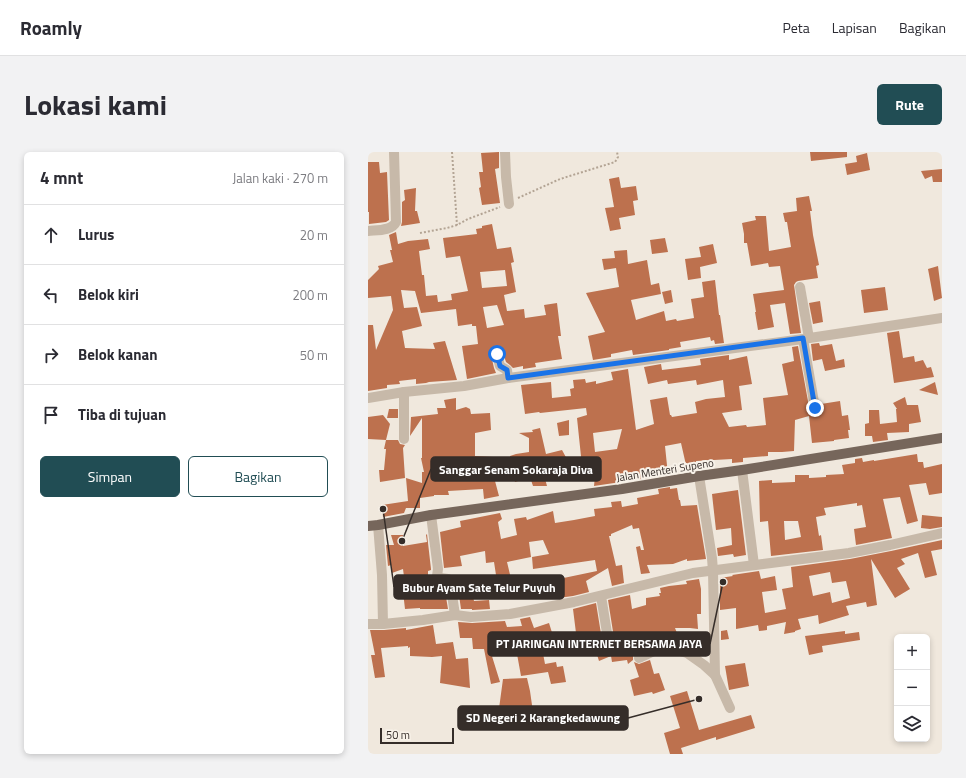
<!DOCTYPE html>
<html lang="id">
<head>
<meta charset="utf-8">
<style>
	body { margin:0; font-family:"Titillium Web",sans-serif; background:#f2f2f3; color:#2b2b33 }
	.controls { position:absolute; right:12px; bottom:12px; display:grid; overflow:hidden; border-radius:6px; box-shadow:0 2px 6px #0003 }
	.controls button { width:36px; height:36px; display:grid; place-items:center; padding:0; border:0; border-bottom:1px solid #e1e1e2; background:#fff; color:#2b2b33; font:20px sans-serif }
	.scale { position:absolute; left:12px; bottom:10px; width:74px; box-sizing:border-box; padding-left:4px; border:2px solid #352d29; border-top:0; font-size:11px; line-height:14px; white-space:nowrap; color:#352d29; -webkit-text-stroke:3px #f8f2e9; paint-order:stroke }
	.stop { position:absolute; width:12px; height:12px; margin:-9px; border:3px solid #1a73e8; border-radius:50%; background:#fff }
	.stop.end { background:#1a73e8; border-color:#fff; box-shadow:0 1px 4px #0008 }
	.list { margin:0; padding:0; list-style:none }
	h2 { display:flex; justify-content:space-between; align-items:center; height:52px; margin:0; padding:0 16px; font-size:17px }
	h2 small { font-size:13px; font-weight:400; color:#7c7c81 }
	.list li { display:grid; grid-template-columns:26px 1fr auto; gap:12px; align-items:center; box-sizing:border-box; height:60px; padding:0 16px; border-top:1px solid #e1e1e2 }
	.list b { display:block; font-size:15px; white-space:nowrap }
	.list em { font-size:13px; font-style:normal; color:#7c7c81 }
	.actions { display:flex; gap:8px; padding:12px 16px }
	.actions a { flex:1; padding:9px 0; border:1px solid #214d54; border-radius:6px; text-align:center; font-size:14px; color:#214d54 }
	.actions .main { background:#214d54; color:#fff }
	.icon { flex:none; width:22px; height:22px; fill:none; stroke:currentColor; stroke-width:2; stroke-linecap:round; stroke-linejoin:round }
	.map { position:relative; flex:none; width:574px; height:602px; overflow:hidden; border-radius:6px }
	header { display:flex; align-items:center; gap:24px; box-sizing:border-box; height:56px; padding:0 20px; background:#fff; border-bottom:1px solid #e1e1e2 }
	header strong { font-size:19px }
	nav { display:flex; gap:22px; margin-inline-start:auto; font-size:14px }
	.intro { display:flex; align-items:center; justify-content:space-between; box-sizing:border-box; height:96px; padding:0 24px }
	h1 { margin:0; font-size:28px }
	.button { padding:10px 18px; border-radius:6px; background:#214d54; color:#fff; font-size:14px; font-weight:700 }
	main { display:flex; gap:24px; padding:0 24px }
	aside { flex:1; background:#fff; border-radius:6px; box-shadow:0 2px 6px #0003 }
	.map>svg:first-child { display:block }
	.building { fill:#bd714e; fill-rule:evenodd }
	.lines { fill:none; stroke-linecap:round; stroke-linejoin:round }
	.path { stroke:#b3a494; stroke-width:2; stroke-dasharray:2 2; stroke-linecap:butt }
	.minor { stroke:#c7b9a9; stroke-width:10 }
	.major { stroke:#76665b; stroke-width:10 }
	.route { stroke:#1a73e8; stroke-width:5 }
	.labels { text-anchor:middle; stroke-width:4; stroke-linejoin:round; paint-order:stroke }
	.street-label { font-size:11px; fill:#352d29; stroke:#f8f2e9 }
	.leader { fill:none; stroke:#352d29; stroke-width:1.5 }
	.callout-dot { fill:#352d29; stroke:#f8f2e9; stroke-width:1.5 }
	.callout { fill:#352d29; stroke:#352d29; stroke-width:1.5 }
	.callout-label { font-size:12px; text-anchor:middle; font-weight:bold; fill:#fff }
</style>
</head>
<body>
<header>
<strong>Roamly</strong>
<nav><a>Peta</a><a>Lapisan</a><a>Bagikan</a></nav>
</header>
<div class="intro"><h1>Lokasi kami</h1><a class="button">Rute</a></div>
<main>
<aside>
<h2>4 mnt<small>Jalan kaki · 270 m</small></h2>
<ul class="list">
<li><svg class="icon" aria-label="ahead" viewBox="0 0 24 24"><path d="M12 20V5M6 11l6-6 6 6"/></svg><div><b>Lurus</b></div><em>20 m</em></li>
<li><svg class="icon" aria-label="left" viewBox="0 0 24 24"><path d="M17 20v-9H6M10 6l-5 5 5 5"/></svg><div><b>Belok kiri</b></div><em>200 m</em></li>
<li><svg class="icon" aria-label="right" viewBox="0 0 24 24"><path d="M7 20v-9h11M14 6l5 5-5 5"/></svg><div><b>Belok kanan</b></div><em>50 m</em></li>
<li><svg class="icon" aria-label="arrive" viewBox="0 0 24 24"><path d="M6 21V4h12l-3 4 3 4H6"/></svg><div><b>Tiba di tujuan</b></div></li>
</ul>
<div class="actions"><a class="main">Simpan</a><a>Bagikan</a></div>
</aside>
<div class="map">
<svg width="574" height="602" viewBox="0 0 574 602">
	<rect width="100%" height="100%" fill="#f0e8dd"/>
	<g class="building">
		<path d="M131 0V16L127 17 132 51 114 53 111 36 113 35 111 20H115L113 1Z"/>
		<path d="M442 0H479V5L443 9Z"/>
		<path d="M499 1 502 18 479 23 477 12 489 10 488 4Z"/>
		<path d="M0 10H11L12 21 19 20 21 68 18 70 1 72V60H0Z"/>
		<path d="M574 17V30H565L564 24 557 27 553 19Z"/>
		<path d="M251 25 253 36 268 34 270 48 265 49 267 63 251 66 253 77 242 79 237 56 246 55 241 27Z"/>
		<path d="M48 36 47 59H49L52 71 33 74 34 70V50L37 48 36 38Z"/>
		<path d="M441 44 444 59H442L445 83 451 113 448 114 450 126 430 129 428 130 426 133 433 181 422 182 417 151 402 153 406 175 390 178 387 160H388L385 142 416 138 412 114 401 115 400 111 383 114 379 91H376V82L374 71 388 68 387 64H398L401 99 423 95 419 70H417L415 61 429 59 428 46Z"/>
		<path d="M124 72 129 97 143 95 146 110 143 111 148 140 136 143 139 159 156 157 157 166 178 163 176 153 189 151 193 184H190L194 207 167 211 168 215 155 217V214L145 216 142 213 138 210 134 198 131 196H128L124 198 123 203 126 216 128 221 99 227 94 194 110 192 108 174H104V172L90 174 88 157 53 161 47 139 33 138 36 156 49 155 54 174 34 179 37 196 67 197 65 191 77 189 89 228 61 230 58 231 48 232V227L31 229 32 232 19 233V236L0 239V173H5L8 198 25 158 23 144 0 146V128L11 117 10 114 25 110 22 98H24L21 83 28 80 30 92 40 89 60 87 62 97 51 99 54 123H56L58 144 69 143 70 150 84 148 83 142 100 139 92 104 78 106 75 86 109 82 108 77 114 76V74ZM137 118 139 134 114 136 112 120ZM129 153 136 173 119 176 115 155Z"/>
		<path d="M297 86 300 100 284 102 282 88Z"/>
		<path d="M345 92 349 111 332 115 333 126 320 128 317 107 333 105 331 95Z"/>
		<path d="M259 98 260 112 279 108 283 133 291 131 293 142 263 148 268 168 296 159 298 169 308 167 309 169 326 166 323 147 336 145 334 130 347 128 351 163H352L356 191 347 192 346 188 343 189 342 185 312 190 313 195 301 197V198L265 203 264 198 243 202V205L225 208 220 184 237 180 218 141 251 135 248 116 236 118 234 107 247 106 246 99Z"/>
		<path d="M570 114 574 146 566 149 560 117Z"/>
		<path d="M517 135 520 158 496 161 493 138Z"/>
		<path d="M303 138 305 150 297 152 294 140Z"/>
		<path d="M452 149 455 170 445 172 441 151Z"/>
		<path d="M531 179 535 206 546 204 547 210 555 208 559 216 563 215 566 225 526 231 519 181Z"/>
		<path d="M451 191 452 194 464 192 468 209 476 207 477 215 457 219 454 207 445 209 443 192Z"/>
		<path d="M430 194 442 260 445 262H448L453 259V252L472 249 474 264 480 263 482 278H480L481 286 466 288V289L444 291 441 264 427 268 426 299 414 300H400V304L375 306V310L364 311V307L328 309V312L324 311 318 313 313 291 297 294 300 323 226 334 227 324 216 325 214 314 209 266 219 263 218 256 172 261 171 260 157 262 153 233 183 230 184 246 203 244 202 237 206 236 205 228 217 227 218 231 228 229V232L245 228 243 220 260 217 268 278 286 272 282 248 299 245 302 263H303L304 265 329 261 327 250 338 247 357 245 355 228 329 233 328 228 300 232 299 228 280 232 276 215 293 212 294 218 327 214 333 213 332 207 361 203V208L379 204 384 232 371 234 374 258 354 261 361 275 378 273 379 275 398 273 395 246 420 243 414 212 426 209 424 195ZM254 277 249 297 227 300 225 281Z"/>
		<path d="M567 230 570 243 551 238Z"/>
		<path d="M537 245 539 253H550L553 270 541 272V280L519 281 520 288 505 290 504 284H497V272L501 271V258H511L512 272 529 270 528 257H529L525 251Z"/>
		<path d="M88 246V258L98 255 102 257 103 262 122 261 123 278 107 281V304L125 305 131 308 142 306V304L148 302 161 300V286L151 281 165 280 164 278 172 276 178 302 194 298 200 309 199 328 176 323 179 334H165L162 325 147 330 145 321 127 329 131 344 116 347 115 337 80 339 81 343H66V344L52 346V356H38L36 361 15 365 14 353 40 349 38 326 54 331V320H56L53 306H54V266L42 284 43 265 70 262 69 256H78L76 248Z"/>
		<path d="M21 257H30V266H19Z"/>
		<path d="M15 263 22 272 18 288 0 287V265Z"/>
		<path d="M201 268V283L191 284 189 271Z"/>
		<path d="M18 288H30L32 292 37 293 35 296 37 326 12 330 11 318H16L18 297H16Z"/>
		<path d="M549 302 550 310H555L556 316 574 312V341L561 343 558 331 541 333 550 369 539 372 532 345 515 347 524 386 488 393 486 377 498 375 494 353 489 354V351L456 356 458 363 448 365 451 384 453 383 455 398 403 404 400 369 392 370 391 329 404 328V331L427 330V323H441V326L458 325V323L476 322 474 313 487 311V307L494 306 495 310 506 308V309ZM416 369H430L433 385 417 388Z"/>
		<path d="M302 335V337L309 336 311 348H312L313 354 329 353 338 407 319 409V407L305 412 279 413 282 421 273 422 268 395 272 394 273 398H276L271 376 265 377 264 373 243 382V384H241L248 414 254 413 256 431 244 434 240 416 218 429 221 440 205 444 190 446 186 428 229 419 227 408 165 417 164 405 181 402 175 388 161 390 163 405 139 410 145 435 136 434 135 423H128L126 410 118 411 117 399 92 404 94 414 76 416 72 380 93 375 92 369 132 361 134 367 130 370 133 387 149 383 146 367 158 365 159 368 185 359 187 371 206 368 227 364 226 357 244 355 243 350 253 349 254 355 270 352 269 346 291 342 290 337Z"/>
		<path d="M370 338 378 403 366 405 365 402 350 404 349 396 364 393 363 376 348 378 344 342Z"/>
		<path d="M554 363 574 365V375L562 377 553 376Z"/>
		<path d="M59 382 63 417V418L60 419V434L71 432 76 433 80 457H52V456L37 457 35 440H38L35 417 24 421 23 413 20 414 18 393H26L23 383H35V394L59 390 58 383Z"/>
		<path d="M574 388V397L563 399 569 423 557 426 550 401 533 407 537 412 529 416 542 437 527 446 503 407 509 453 499 455 498 450 478 454 481 463 451 472 450 463 430 467 433 477 427 479V480L416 482 418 470 399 474V478L391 479 390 473 368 477V456L352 458V426L365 424 364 423 391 419 393 427 407 424 409 438 394 440 397 461 418 457 414 437 425 435 423 415 482 407 523 399ZM462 420 464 431 478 429 482 446 464 451 462 440 445 444 441 424Z"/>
		<path d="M101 427 106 449 121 448 122 457 104 458V457H93L89 429Z"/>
		<path d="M331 427 333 437V462H329L330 477 322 476H307L311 486 268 491 270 499 265 503V508L260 512 259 508 244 510 243 504 231 509 225 490 210 495V480L208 481 205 457 228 451 234 488 237 493H241L244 492 246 486 240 448 262 443 264 457 278 453V446L292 444 291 441H293L292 436 301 434 319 432 318 429Z"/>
		<path d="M162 465 166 476 181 471 186 487 173 491 177 512 188 510 189 515 195 514 198 530 183 532 180 520 153 524 149 502 142 503 141 499 123 501 132 530 123 532 116 497H105L104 486H92L90 470 104 471 137 469 139 475 154 474 152 467Z"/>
		<path d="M65 473 68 492 85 490 88 507 100 506 102 536 72 531 74 504 64 505 42 504V495L40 496V494L13 496 17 525 7 526 3 503H7L2 478H16L38 476V478Z"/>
		<path d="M359 478 361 487 353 488V479Z"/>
		<path d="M477 479V482L491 480 492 488 454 494 455 500 441 503 437 484Z"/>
		<path d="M282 508 286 522 291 521 297 538 285 542 284 540 266 544 262 528 271 525 266 510 271 512Z"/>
		<path d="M377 511 381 534 361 538 357 514Z"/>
		<path d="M159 526 162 539 165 560 156 562 159 569 147 570 145 563 130 564 135 527Z"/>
		<path d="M319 539 331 578 383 563 387 576 348 588V585L313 596 315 602H302L296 581 312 576 302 544Z"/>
	</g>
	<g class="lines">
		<g class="path">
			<path d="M84 0 89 73"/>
			<path d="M150 46 192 27 247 10 250 5 249 0"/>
			<path d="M52 81 79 76 89 73 100 67 132 55"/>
		</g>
		<g class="minor">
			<path d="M137 0 138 25 141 52"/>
			<path d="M0 79C9 78 24 79 28 70L26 0"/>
			<path d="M432 135 441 186"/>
			<path d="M435 187 447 256"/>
			<path d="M129 202 132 214 139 218 140 226"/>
			<path d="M0 246 36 240 96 234 140 226 435 187 574 166"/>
			<path d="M36 287V240"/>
			<path d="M374 318 386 413"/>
			<path d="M331 324 344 406 345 419 347 523 362 556"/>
			<path d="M63 363 70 417 69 424 72 426 80 427 82 429 87 463"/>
			<path d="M233 444 240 487"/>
			<path d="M0 472H15L14 423 10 373"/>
			<path d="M15 472 55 468 87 463 103 465 142 462 206 450 325 421 481 401 522 393 574 381"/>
			<path d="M271 506 286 499 309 498 319 501 336 513 347 523"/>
		</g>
		<path class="major" d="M0 374 10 373 63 363 254 337 331 324 374 318 574 286"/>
	</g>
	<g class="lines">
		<path class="route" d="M129 202 132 214 139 218 140 226 435 186 447 256"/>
	</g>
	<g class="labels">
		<g class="street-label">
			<text transform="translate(297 318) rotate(-9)" y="4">Jalan Menteri Supeno</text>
		</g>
	</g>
	<path class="leader" d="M34 389L63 317M15 357L26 435M355 430L342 492M331 547L260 566"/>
	<g class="callout-dot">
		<circle cx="34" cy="389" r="4"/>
		<circle cx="15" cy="357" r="4"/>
		<circle cx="355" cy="430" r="4"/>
		<circle cx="331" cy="547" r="4"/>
	</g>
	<g class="callout">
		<rect x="63" y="305" width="170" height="24" rx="4"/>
		<rect x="26" y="423" width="170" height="24" rx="4"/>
		<rect x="120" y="480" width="222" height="24" rx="4"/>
		<rect x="90" y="554" width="170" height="24" rx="4"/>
	</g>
	<g class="callout-label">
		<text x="148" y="322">Sanggar Senam Sokaraja Diva</text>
		<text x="111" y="440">Bubur Ayam Sate Telur Puyuh</text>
		<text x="231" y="496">PT JARINGAN INTERNET BERSAMA JAYA</text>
		<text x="175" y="570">SD Negeri 2 Karangkedawung</text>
	</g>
</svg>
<div class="controls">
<button>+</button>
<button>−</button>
<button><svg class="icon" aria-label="layers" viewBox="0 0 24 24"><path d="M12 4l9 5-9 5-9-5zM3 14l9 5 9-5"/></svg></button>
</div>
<div class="scale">50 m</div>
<div class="stop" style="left:129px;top:202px"></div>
<div class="stop end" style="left:447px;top:256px"></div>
</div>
</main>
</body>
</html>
